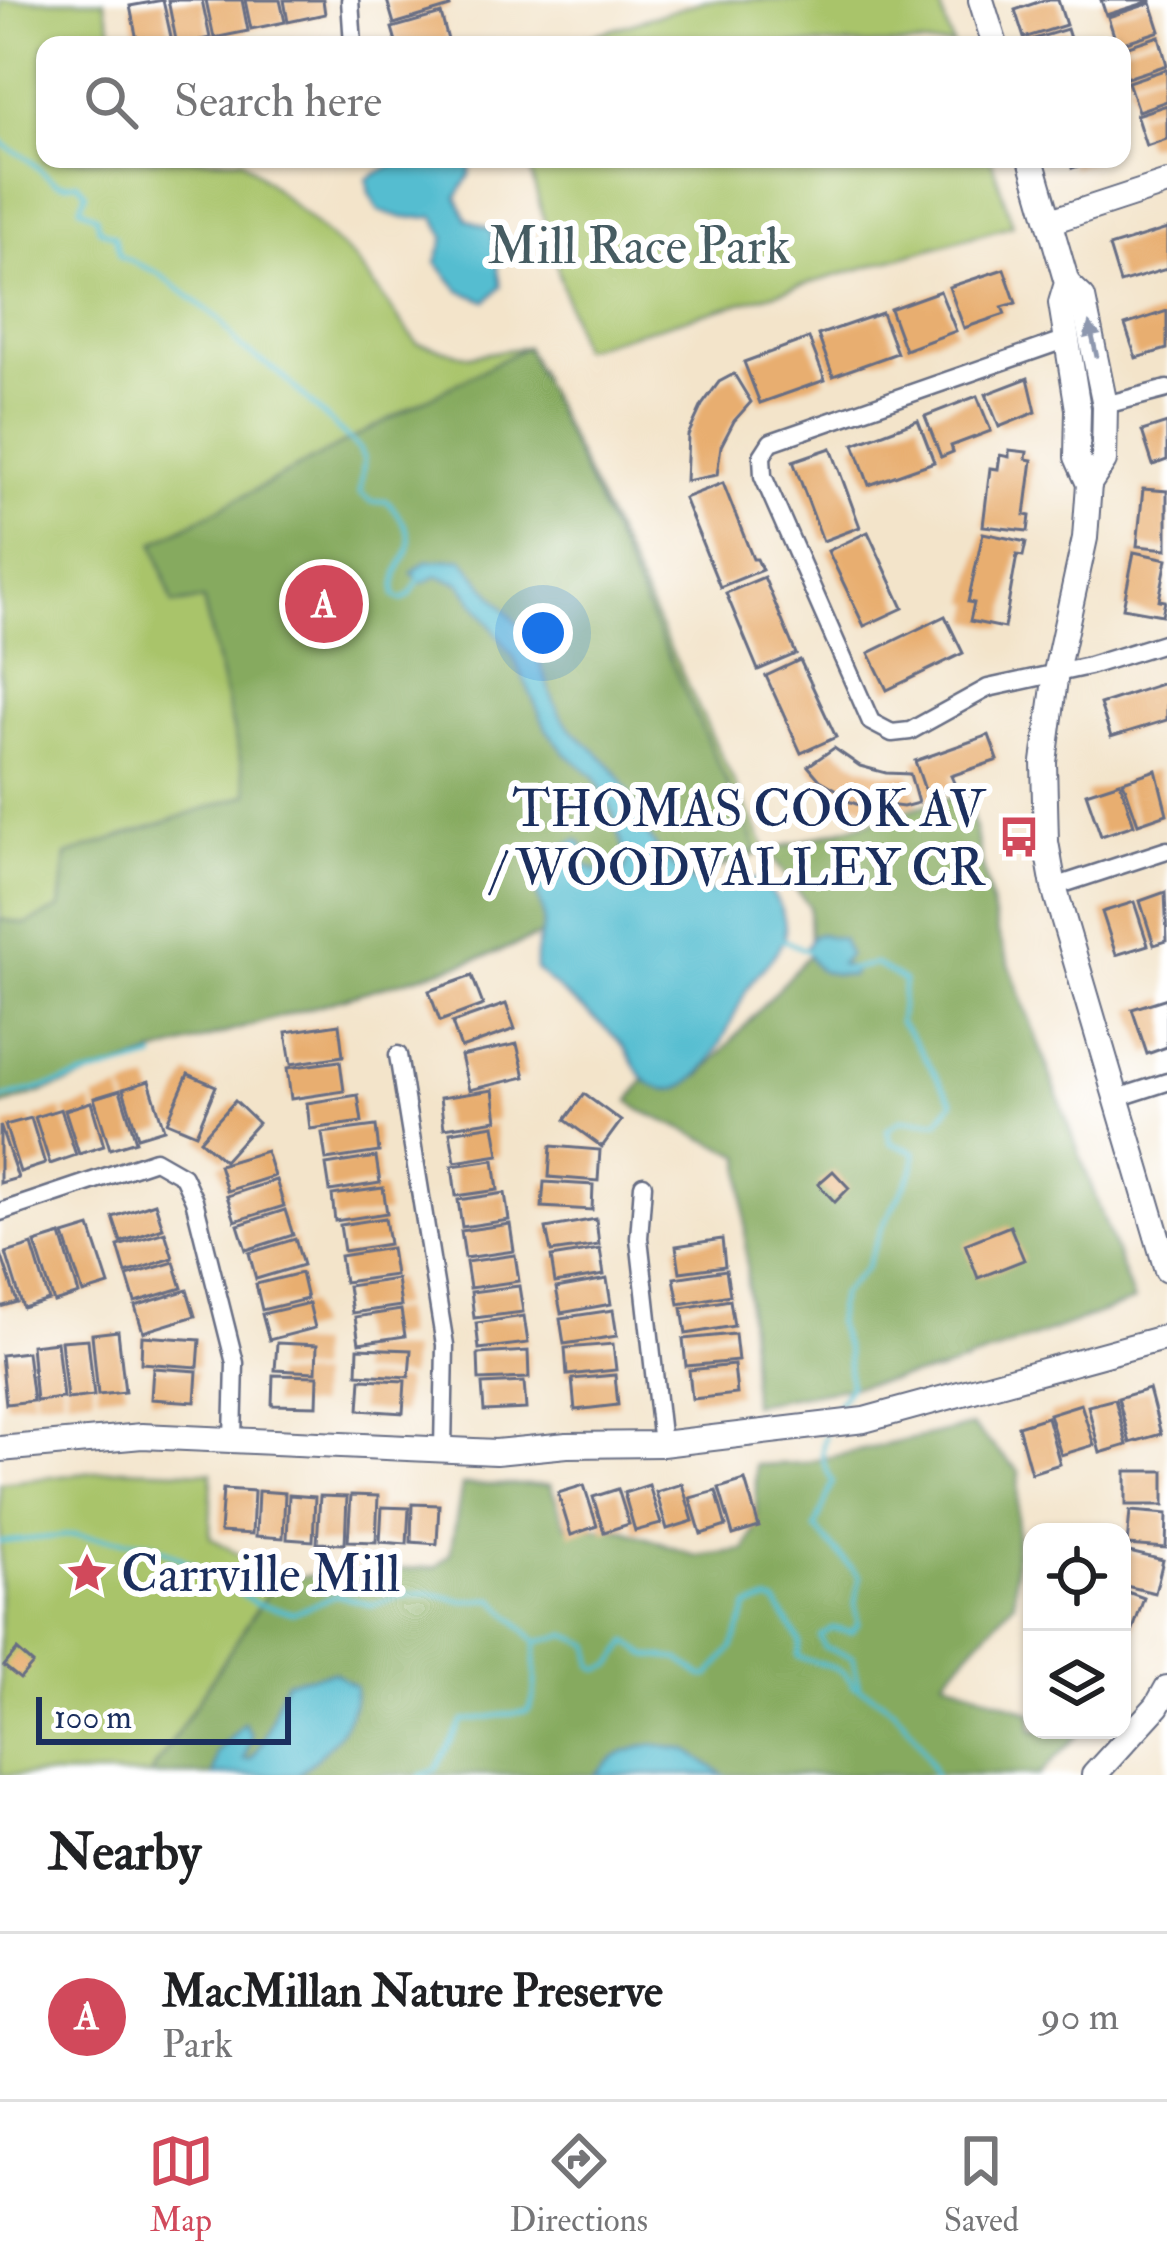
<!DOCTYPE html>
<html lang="en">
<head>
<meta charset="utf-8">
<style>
	body { margin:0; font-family:"IM FELL Double Pica",serif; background:#f2f2f2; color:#202124 }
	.controls { position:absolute; right:36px; bottom:36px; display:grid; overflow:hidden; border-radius:24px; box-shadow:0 3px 9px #0004 }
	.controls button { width:108px; height:108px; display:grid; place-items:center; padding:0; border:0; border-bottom:3px solid #e0e0e0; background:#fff; color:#202124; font:60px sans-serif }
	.scale { position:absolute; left:36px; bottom:30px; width:255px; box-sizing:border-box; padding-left:12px; border:6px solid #1b2f5e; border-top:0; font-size:33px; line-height:42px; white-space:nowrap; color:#1b2f5e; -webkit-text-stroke:9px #fff; paint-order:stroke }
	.you { position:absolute; left:543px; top:633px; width:42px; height:42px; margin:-30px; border:9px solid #fff; border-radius:50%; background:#1a73e8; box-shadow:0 0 0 18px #1a73e833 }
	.badge { display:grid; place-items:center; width:78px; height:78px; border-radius:50%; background:#d1495b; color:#fff; font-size:39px; font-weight:700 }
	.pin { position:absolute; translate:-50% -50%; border:6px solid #fff; box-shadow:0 3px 12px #0006 }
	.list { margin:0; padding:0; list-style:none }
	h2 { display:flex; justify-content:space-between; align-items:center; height:156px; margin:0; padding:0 48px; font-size:51px }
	h2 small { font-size:39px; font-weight:400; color:#757577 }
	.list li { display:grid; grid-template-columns:78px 1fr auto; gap:36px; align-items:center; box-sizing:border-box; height:168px; padding:0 48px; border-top:3px solid #e0e0e0 }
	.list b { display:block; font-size:45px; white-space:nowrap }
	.list p { margin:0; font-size:39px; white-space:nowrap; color:#757577 }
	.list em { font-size:39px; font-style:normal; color:#757577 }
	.icon { flex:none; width:66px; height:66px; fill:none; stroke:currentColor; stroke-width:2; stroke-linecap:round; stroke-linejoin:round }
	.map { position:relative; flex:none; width:1167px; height:1775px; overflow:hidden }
	.search { position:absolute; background:#fff; box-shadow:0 3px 9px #0004; left:36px; right:36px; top:36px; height:132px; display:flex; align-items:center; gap:30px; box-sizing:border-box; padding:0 42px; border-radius:24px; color:#757577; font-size:45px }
	.sheet { height:324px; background:#fff }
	nav { display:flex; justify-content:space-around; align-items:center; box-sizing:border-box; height:168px; border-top:3px solid #e0e0e0; background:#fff; font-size:33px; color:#757577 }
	nav a { display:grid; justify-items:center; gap:6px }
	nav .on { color:#d1495b }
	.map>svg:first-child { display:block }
	.green { fill:#a9c46b; stroke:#627a64; stroke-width:3 }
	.forest { fill:#86aa5f; stroke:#506c5e; stroke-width:3 }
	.water { fill:#54bdd0; stroke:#387697; stroke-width:3 }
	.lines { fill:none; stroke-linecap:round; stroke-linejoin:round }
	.stream { stroke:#54bdd0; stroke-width:4.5 }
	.building { fill:#e8ae6f }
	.street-casing { stroke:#676e84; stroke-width:21 }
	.secondary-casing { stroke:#676e84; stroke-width:28 }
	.street { stroke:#fff; stroke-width:16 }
	.secondary { stroke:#fff; stroke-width:24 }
	.oneway { fill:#8d97ae }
	.labels { text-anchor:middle; stroke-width:12; stroke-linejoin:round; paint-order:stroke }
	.park-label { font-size:51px; fill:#465c62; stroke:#fff }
	.poi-label { font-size:51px; fill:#1b2f5e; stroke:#fff; text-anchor:end }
</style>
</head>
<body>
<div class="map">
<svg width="1167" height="1775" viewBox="0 0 1167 1775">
	<rect width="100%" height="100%" fill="#fff"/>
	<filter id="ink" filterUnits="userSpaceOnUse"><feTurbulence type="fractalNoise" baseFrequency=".00833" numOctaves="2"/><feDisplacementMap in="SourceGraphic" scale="24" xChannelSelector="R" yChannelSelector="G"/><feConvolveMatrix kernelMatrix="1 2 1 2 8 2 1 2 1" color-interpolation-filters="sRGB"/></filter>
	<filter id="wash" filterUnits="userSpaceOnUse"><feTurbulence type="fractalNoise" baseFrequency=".004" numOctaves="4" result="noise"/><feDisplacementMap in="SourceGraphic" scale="48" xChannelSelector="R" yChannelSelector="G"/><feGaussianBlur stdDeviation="2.7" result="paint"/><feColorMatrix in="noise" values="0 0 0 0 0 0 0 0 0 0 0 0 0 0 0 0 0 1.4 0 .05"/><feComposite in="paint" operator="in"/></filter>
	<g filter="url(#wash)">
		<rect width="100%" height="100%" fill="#f3e4ca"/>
		<g class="green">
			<path d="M0 0H104L116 45H45V159H242L355 260 417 343 469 356 526 347 767 851 484 957 163 1051 0 1106Z"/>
			<path d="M707 0H938L953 45H562Z"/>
			<path d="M527 159H991L1013 225 580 349Z"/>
			<path d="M121 1469 212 1472 210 1537 277 1578 150 1775H0V1483Z"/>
		</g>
		<g class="forest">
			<path d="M526 347 758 850 484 957 171 1049 0 1106V919L26 924 60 908 66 855 248 794 203 600 173 604 154 543Z"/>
			<path d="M967 793 997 931 1134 1301 941 1371 752 1404 742 1156 640 1110 630 1101 655 1062 700 1076 810 953 809 906 767 851Z"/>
			<path d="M972 1426 1019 1471 1014 1602 944 1679 1032 1713V1730L1081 1732 1039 1775H150L277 1578 436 1567 450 1554 462 1485H550L566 1526 625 1530 696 1556 745 1550 757 1523 755 1465 803 1463Z"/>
		</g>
		<g class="water">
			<path d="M403 159H472L470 175 457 197 467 219 491 230 501 287 486 301 460 291 436 262 445 237 435 217 405 218 379 211 369 193 367 179Z"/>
			<path d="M463 559C485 590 513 613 532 647 544 668 548 695 561 716 573 735 592 746 607 762 625 781 634 804 644 827 658 857 681 875 709 892L733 882 759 879C773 892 784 907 785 927 786 950 758 970 747 989 730 1020 702 1108 654 1086 637 1078 632 1055 620 1042 595 1015 561 996 536 969 533 929 556 935 534 887L550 879 553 852 577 840 582 844 583 864 610 877 623 873 627 862 612 810 594 776 566 754 547 730 514 657 460 583 437 576 423 583 412 573 426 561Z"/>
			<path d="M819 934 842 939 849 955 840 964 855 970 851 976C826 973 814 974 806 948L812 937Z"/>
			<path d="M334 1672 355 1686C356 1725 324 1752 297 1775H214L217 1753 244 1723 252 1736 244 1759H250C269 1740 273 1706 286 1681Z"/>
			<path d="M653 1745 687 1750 724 1775H595C612 1755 627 1749 653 1745Z"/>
		</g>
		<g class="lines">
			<g class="stream">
				<path d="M0 139C8 150 14 150 25 157 44 169 51 191 77 182L86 193 80 207 96 216 99 229 115 236 120 256 158 273 218 318 240 347 279 373 359 449 364 460 360 493 372 502 387 501C435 555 391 550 395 596L402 600 410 595 421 576"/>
				<path d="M777 937 810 952"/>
				<path d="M0 1099 155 1058"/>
				<path d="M833 1413 850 1385 847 1352 836 1322 838 1306 841 1294 866 1268 881 1229 914 1169 915 1152 891 1143 887 1130 901 1120 939 1121 953 1101C933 1075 921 1045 899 1022L904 981 875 964 846 970"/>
				<path d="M825 1436C819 1456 823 1464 833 1482L815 1528 860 1577 855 1603 858 1624 851 1632 832 1628 820 1636 824 1647 853 1657 859 1688"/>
				<path d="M0 1542 74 1535 152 1544 208 1572 255 1603 293 1613 337 1595 372 1605 402 1595 428 1593 463 1601 494 1599 537 1642"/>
				<path d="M537 1642 567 1635 591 1645 593 1666 598 1670 612 1665 628 1642 649 1656 679 1659 702 1676H709L733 1647 748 1607 768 1601 776 1603 800 1642 798 1657C819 1665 845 1664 853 1686 896 1701 919 1734 935 1775"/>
				<path d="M420 1775 436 1769 463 1721 528 1711C540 1693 532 1664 537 1642"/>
			</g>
		</g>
		<g id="blocks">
			<g class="building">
				<path d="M163 0 172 42 138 45 130 6Z"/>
				<path d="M168 0H202L210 38 177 45Z"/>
				<path d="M206 0H242L248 31 214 38Z"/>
				<path d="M245 0H280L285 22 251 29Z"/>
				<path d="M284 0H323L325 14 288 22Z"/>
				<path d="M387 0H448L450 7 394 24Z"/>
				<path d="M1044 0H1058L1066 25 1024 38 1015 10Z"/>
				<path d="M1101 0H1151V1L1106 15Z"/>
				<path d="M1151 3 1160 31 1117 45 1108 17Z"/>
				<path d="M441 14 448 40 430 45H397L392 28Z"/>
				<path d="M1067 29 1072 45H1017V44Z"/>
				<path d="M1159 36 1167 65 1127 78 1122 48Z"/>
				<path d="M1167 69V101L1138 111 1128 82Z"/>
				<path d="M1167 105V139L1146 146 1136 115Z"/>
				<path d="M1069 159H1097V160L1072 168Z"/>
				<path d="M1167 229V269L1120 283 1109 247Z"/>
				<path d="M1004 269 1016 303 1002 307 1005 314 964 328 949 287Z"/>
				<path d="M940 291 956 331 905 350 890 309Z"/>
				<path d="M1167 311V349L1136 358 1125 325Z"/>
				<path d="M882 313 897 353 833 376 818 335Z"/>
				<path d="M809 338 825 380 760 403 744 362Z"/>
				<path d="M734 374 751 402 734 421 721 446 717 475 686 481 688 435 702 405 719 382Z"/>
				<path d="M1028 378 1036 412 999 427 986 394Z"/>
				<path d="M977 396 991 431 951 446 953 452 941 457 925 416Z"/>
				<path d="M918 420 934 462 869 485 854 444Z"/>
				<path d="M1167 423V460L1153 465 1142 431Z"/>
				<path d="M831 448 860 527 823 541 793 461Z"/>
				<path d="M1009 450 1027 452 1026 459 1032 460 1025 515 1030 516 1028 531 983 526 990 468 998 469 1000 455 1009 457Z"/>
				<path d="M723 483 753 559H757L762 570 720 587 684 498Z"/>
				<path d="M1143 489 1167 491V549L1137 546Z"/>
				<path d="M868 532 903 608 864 626 828 551Z"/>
				<path d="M983 533 1026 542 1023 556 1017 555 1004 628 970 621 974 603 968 602Z"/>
				<path d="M1134 552 1167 559 1159 600 1165 601 1162 615 1123 608Z"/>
				<path d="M764 577 796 654 758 670 726 593Z"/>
				<path d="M945 616 963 653 887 690 869 653Z"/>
				<path d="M800 660 836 737 801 753 766 676Z"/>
				<path d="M1167 682V720L1111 737 1100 704Z"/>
				<path d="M989 735 998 760 951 776 955 785 928 799 915 761Z"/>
				<path d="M834 748 860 766 886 773 910 774 918 803 903 807 873 803 871 809 842 799 844 794 820 780 808 766Z"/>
				<path d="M1156 770 1167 814 1138 824 1123 781Z"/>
				<path d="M1120 782 1134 825 1101 836 1086 793Z"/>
				<path d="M1165 892 1167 941 1154 945 1140 901Z"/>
				<path d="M1134 902 1148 945 1116 955 1102 912Z"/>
				<path d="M472 976 483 1005 440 1021 429 991Z"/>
				<path d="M1167 998V1047L1147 1054 1132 1009Z"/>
				<path d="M506 1004 515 1029 461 1048 452 1023Z"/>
				<path d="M339 1024 343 1056 291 1064 286 1032Z"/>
				<path d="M517 1044 525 1077 469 1090 461 1056Z"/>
				<path d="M340 1061 344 1091 291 1099 287 1068Z"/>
				<path d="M188 1074 216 1086 196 1134 167 1122Z"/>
				<path d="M149 1081 164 1129 138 1137 123 1089Z"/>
				<path d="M120 1090 136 1141 110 1149 94 1098Z"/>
				<path d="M493 1090 497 1120 444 1128 440 1098Z"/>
				<path d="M584 1094 621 1121 602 1147 565 1120Z"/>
				<path d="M358 1095 362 1122 310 1129 307 1103Z"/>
				<path d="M235 1101 258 1123 224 1161 200 1140Z"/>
				<path d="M91 1102 104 1146 79 1154 65 1110Z"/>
				<path d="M61 1109 76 1155 50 1164 35 1117Z"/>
				<path d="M31 1118 45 1164 20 1172 5 1125Z"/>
				<path d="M0 1125 18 1178 0 1183Z"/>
				<path d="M494 1125 499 1155 455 1162 450 1132Z"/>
				<path d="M376 1126 379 1152 326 1160 322 1133Z"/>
				<path d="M551 1146 600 1150 598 1181 549 1177Z"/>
				<path d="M266 1151 274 1176 227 1191 219 1165Z"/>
				<path d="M376 1157 380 1183 330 1191 326 1165Z"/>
				<path d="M494 1160 498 1190 456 1196 452 1166Z"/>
				<path d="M833 1171 849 1188 835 1202 818 1184Z"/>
				<path d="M276 1180 284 1206 235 1221 227 1196Z"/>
				<path d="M544 1182 593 1185 592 1210 542 1207Z"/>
				<path d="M383 1188 387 1213 335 1221 332 1195Z"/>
				<path d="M505 1193 509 1220 462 1227 458 1200Z"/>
				<path d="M155 1203 163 1228 121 1242 113 1217Z"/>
				<path d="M285 1210 293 1235 246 1250 238 1225Z"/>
				<path d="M385 1218 389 1244 344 1251 340 1225Z"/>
				<path d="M596 1219 599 1245 551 1252 546 1228Z"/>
				<path d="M510 1224 514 1251 465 1258 461 1231Z"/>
				<path d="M1010 1226 1024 1260 978 1278 965 1244Z"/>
				<path d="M90 1227 109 1285 83 1293 64 1235Z"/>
				<path d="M165 1232 173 1258 126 1273 118 1246Z"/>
				<path d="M61 1235 79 1294 54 1302 35 1243Z"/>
				<path d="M295 1239 303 1265 256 1279 249 1253Z"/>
				<path d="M722 1239 725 1266 680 1272 676 1246Z"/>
				<path d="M32 1245 49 1300 23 1308 6 1253Z"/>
				<path d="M391 1248 395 1275 344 1282 340 1256Z"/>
				<path d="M600 1249 604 1275 555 1283 551 1257Z"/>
				<path d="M0 1251 17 1302 0 1307Z"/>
				<path d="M515 1255 519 1281 470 1288 466 1262Z"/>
				<path d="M174 1262 182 1288 135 1302 127 1276Z"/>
				<path d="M726 1270 730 1295 679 1304 674 1278Z"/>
				<path d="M301 1273 307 1299 262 1310 256 1284Z"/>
				<path d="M397 1279 401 1306 352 1313 348 1286Z"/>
				<path d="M607 1279 611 1304 561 1313 556 1288Z"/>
				<path d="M519 1286 523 1312 474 1318 471 1292Z"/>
				<path d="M187 1290 195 1316 143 1332 135 1306Z"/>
				<path d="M730 1300 734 1326 686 1334 682 1308Z"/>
				<path d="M309 1303 315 1328 269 1340 262 1314Z"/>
				<path d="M401 1310 405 1336 359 1343 355 1317Z"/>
				<path d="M613 1310 617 1336 564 1344 560 1318Z"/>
				<path d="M524 1316 528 1343 479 1349 476 1323Z"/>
				<path d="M118 1331 125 1392 98 1395 92 1334Z"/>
				<path d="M735 1334 738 1361 686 1366 683 1339Z"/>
				<path d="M142 1336 200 1340 198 1367 141 1363Z"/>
				<path d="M88 1339 94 1396 67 1399 61 1341Z"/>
				<path d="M57 1342 63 1398 36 1401 31 1345Z"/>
				<path d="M277 1343 317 1345 316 1372 275 1370Z"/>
				<path d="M613 1344 616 1370 567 1375 565 1348Z"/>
				<path d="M358 1348 411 1350 409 1377 357 1374Z"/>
				<path d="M528 1351 529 1378 479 1380 478 1354Z"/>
				<path d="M27 1352 33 1401 6 1404 1 1355Z"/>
				<path d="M734 1365 737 1394 692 1399 689 1370Z"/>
				<path d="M153 1368 197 1371 195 1402 151 1399Z"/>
				<path d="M273 1375 318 1376 317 1406 272 1405Z"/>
				<path d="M615 1375 618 1405 575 1410 572 1379Z"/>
				<path d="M361 1379 405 1381 403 1413 359 1410Z"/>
				<path d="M524 1382 526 1409 484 1411 482 1384Z"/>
				<path d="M1149 1389 1161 1434 1130 1443 1118 1398Z"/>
				<path d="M1115 1399 1127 1445 1100 1453 1088 1406Z"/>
				<path d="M1081 1404 1094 1445 1061 1455 1049 1414Z"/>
				<path d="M1047 1417 1060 1464 1031 1473 1018 1426Z"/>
				<rect x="1126" y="1471" width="38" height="34"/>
				<path d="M745 1480 759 1527 733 1535 719 1488Z"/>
				<path d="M682 1484 693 1521 667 1529 656 1492Z"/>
				<path d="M584 1485 597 1526 571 1535 558 1493Z"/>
				<path d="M649 1485 661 1524 635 1531 624 1493Z"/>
				<path d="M223 1489 254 1491 252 1534 220 1532Z"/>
				<path d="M618 1489 629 1524 604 1532 593 1497Z"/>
				<path d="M258 1491 285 1493 283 1538 256 1536Z"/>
				<path d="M716 1491 726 1526 701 1534 690 1498Z"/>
				<path d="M289 1495 315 1497 313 1541 287 1539Z"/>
				<path d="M351 1495 378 1496 376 1542 348 1541Z"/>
				<path d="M320 1496 347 1497 345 1544 317 1543Z"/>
				<path d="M412 1504 439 1505 437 1544 411 1542Z"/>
				<path d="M382 1507 409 1508 407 1544 380 1542Z"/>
				<path d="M1130 1511 1167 1514 1166 1548 1127 1545Z"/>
				<path d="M1125 1551 1163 1560 1155 1593 1122 1585Z"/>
				<path d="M1122 1590 1144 1598 1130 1638 1122 1636Z"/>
				<path d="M17 1650 33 1664 20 1679 4 1666Z"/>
			</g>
		</g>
	</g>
	<g filter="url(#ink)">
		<use href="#blocks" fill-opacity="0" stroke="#676e84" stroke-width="3"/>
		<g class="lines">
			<g class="street-casing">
				<g id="street">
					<path d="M350 0 353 45"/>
					<path d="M1067 339 771 442 762 456 763 476 871 722 892 733 910 731 988 688 1089 666 1167 642"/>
					<path d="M1105 405 1167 389"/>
					<path d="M1054 887 1167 850"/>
					<path d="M398 1055 445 1345 443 1449"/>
					<path d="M1114 1099 1167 1082"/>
					<path d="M643 1185 639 1238 662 1444"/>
					<path d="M0 1212 155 1160 183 1176 194 1200 235 1363 233 1439"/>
				</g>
			</g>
			<g class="secondary-casing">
				<g id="secondary">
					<path d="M981 0 995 45"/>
					<path d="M1031 159 1067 283 1061 303 1078 409 1077 457 1089 484 1085 538 1056 672 1044 762 1046 842 1054 887 1167 1270"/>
					<path d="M1051 221 1167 183"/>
					<path d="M1067 283 1083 298 1105 405 1104 461 1089 484"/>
					<path d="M0 1449 142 1436 496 1452 567 1445 662 1444 864 1420 1167 1337"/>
					<path d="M1094 1775 1157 1706 1167 1688"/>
				</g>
			</g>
			<use href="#street" class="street"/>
			<use href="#secondary" class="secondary"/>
		</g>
		<defs><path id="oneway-solid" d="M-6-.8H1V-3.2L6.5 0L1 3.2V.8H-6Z" transform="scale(3)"/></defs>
		<use class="oneway" href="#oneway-solid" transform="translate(1093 340) rotate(-103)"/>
	</g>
	<defs>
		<g id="bus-bare" transform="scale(3.24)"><path d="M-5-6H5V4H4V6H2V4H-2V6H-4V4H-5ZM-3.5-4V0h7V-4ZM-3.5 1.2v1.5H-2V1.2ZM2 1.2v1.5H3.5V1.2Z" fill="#d1495b" stroke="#fff" stroke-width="2.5" paint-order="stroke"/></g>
		<g id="sight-bare" transform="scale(3.24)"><path d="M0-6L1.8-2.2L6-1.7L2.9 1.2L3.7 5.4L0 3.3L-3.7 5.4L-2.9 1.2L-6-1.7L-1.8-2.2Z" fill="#d1495b" stroke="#fff" stroke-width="2.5" paint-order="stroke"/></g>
	</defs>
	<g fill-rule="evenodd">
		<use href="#bus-bare" x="1019" y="837"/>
		<use href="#sight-bare" x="87" y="1573"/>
	</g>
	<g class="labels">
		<g class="park-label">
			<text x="639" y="263">Mill Race Park</text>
		</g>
		<g class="poi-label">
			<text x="985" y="826">THOMAS COOK AV<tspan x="985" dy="59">/ WOODVALLEY CR</tspan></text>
			<text x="121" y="1591" text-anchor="start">Carrville Mill</text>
		</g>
	</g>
</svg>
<div class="controls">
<button><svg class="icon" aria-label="locate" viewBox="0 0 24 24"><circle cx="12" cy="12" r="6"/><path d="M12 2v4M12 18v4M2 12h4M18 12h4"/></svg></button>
<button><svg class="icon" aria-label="layers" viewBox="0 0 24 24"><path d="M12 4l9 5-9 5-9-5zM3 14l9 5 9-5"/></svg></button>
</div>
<div class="scale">100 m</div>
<div class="you"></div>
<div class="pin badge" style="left:324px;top:604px">A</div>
<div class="search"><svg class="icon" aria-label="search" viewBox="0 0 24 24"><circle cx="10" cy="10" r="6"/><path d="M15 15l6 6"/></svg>Search here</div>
</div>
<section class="sheet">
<h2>Nearby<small></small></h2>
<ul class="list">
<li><span class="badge">A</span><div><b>MacMillan Nature Preserve</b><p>Park</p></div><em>90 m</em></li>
</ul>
</section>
<nav>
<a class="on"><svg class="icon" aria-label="map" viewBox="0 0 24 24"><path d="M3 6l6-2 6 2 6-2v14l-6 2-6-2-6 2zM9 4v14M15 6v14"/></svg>Map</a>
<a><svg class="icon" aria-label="directions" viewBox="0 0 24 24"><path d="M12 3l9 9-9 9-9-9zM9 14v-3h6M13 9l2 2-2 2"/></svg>Directions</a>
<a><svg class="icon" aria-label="saved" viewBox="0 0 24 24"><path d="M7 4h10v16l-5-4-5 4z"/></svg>Saved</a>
</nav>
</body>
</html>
